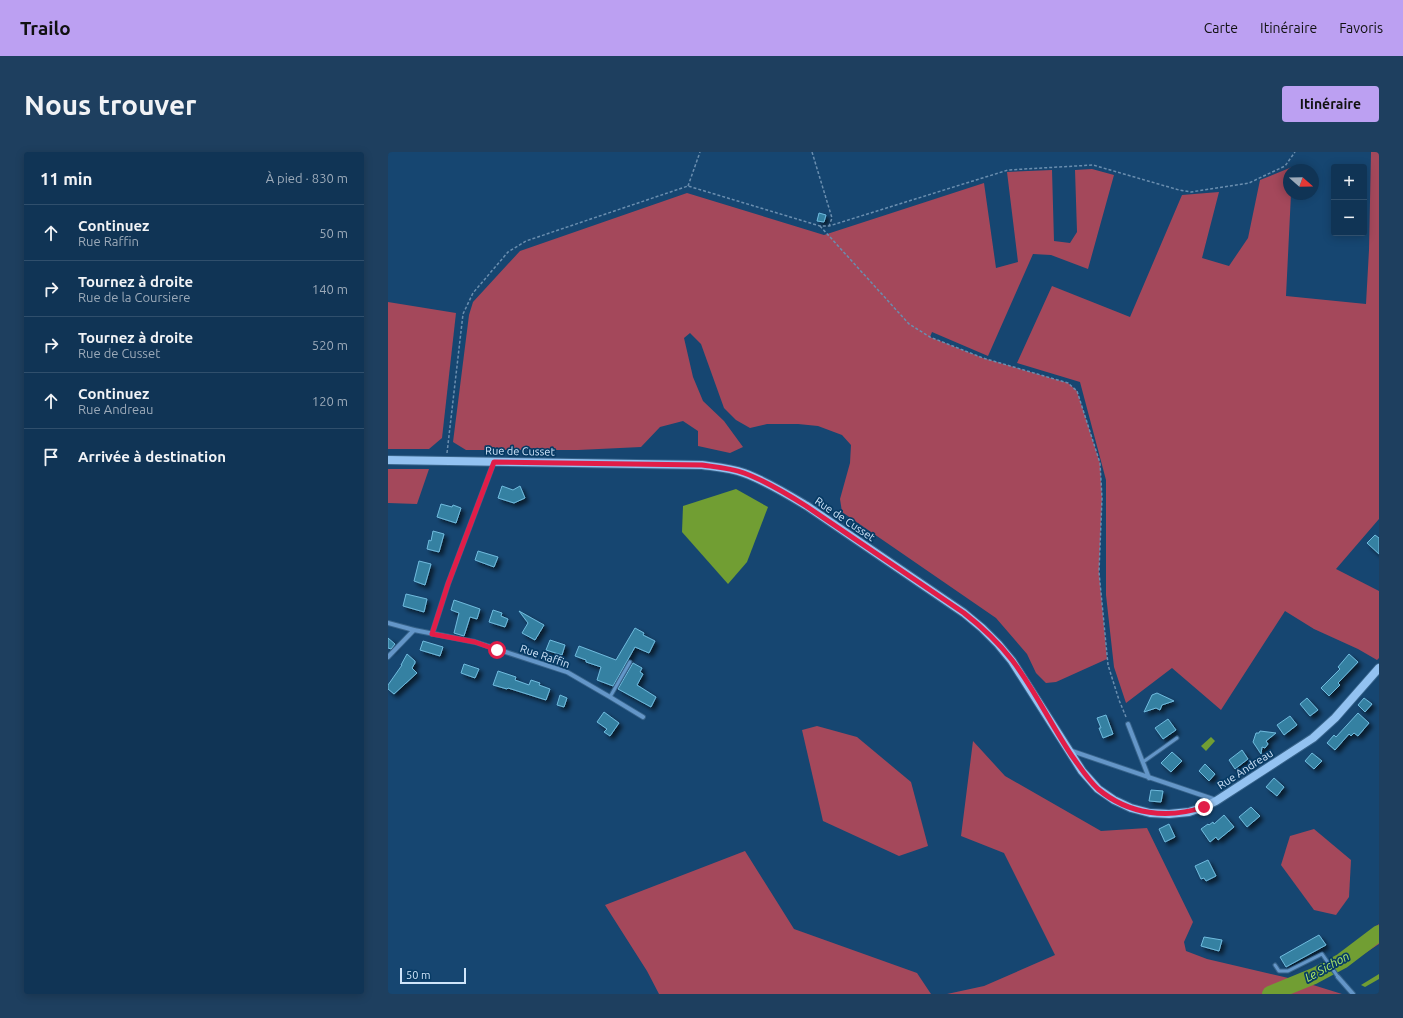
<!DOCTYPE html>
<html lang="fr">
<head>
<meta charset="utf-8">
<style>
	body { margin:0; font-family:Ubuntu,sans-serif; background:#1e3f5f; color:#f1f3f6 }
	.controls { position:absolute; right:12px; top:12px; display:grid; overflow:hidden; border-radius:4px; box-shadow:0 2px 10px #0003 }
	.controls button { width:36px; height:36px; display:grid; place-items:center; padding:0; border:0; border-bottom:1px solid #304f6c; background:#103455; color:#f1f3f6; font:20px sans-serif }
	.compass { position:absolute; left:895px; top:12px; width:36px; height:36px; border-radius:50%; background:#103455; box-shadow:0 2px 10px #0003; rotate:110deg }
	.scale { position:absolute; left:12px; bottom:10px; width:66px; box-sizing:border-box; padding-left:4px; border:2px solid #d0e5fa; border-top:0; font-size:11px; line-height:14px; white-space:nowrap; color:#d0e5fa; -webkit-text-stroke:3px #073b65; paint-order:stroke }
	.stop { position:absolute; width:12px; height:12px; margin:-9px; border:3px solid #e11d48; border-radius:50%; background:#fff }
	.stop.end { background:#e11d48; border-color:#fff; box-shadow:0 1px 4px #0008 }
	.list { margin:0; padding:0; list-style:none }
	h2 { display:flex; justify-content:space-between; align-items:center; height:52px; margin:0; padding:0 16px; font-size:17px }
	h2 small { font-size:13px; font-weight:400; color:#9caab9 }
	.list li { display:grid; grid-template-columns:26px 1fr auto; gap:12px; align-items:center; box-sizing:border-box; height:56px; padding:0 16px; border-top:1px solid #304f6c }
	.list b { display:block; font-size:15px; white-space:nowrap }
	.list p { margin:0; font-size:13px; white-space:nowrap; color:#9caab9 }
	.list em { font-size:13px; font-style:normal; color:#9caab9 }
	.icon { flex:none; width:22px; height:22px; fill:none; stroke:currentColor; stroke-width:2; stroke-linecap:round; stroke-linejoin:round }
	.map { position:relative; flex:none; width:991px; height:842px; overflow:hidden; border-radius:4px }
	header { display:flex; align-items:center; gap:24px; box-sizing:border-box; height:56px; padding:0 20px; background:#bca0f2; color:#111 }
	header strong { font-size:19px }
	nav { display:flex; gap:22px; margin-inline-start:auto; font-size:14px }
	.intro { display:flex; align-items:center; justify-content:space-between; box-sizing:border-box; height:96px; padding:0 24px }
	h1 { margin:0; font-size:28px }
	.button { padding:10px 18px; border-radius:4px; background:#bca0f2; color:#111; font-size:14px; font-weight:700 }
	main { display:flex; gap:24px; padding:0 24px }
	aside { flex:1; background:#103455; border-radius:4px; box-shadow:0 2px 10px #0003 }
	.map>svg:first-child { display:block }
	.green { fill:#a4485b }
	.water { fill:#719e33 }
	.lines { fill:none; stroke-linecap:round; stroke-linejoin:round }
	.river { stroke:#719e33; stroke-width:16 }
	.building { fill:#3581a2; stroke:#70bbde; filter:url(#shadow) }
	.lane-casing { stroke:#37638a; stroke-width:5 }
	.street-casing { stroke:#37638a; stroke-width:6 }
	.secondary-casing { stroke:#37638a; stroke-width:10 }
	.path { stroke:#6a8eaf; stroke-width:1.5; stroke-dasharray:3 2; stroke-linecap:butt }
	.lane { stroke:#6496c8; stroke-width:3 }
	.street { stroke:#6496c8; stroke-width:4 }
	.secondary { stroke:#93c2f1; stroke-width:8 }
	.route { stroke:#e11d48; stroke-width:5 }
	.labels { text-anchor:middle; stroke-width:3.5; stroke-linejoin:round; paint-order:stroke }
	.street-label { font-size:11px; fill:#d0e5fa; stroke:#073b65 }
	.water-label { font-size:12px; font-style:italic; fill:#b1ed67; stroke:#073b65 }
</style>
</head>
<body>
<header>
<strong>Trailo</strong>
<nav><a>Carte</a><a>Itinéraire</a><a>Favoris</a></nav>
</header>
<div class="intro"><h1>Nous trouver</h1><a class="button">Itinéraire</a></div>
<main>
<aside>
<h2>11 min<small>À pied · 830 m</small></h2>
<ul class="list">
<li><svg class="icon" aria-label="ahead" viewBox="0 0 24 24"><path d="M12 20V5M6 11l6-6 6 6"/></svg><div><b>Continuez</b><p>Rue Raffin</p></div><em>50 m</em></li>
<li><svg class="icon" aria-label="right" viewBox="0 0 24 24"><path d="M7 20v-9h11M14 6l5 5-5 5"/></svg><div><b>Tournez à droite</b><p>Rue de la Coursiere</p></div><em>140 m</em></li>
<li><svg class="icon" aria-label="right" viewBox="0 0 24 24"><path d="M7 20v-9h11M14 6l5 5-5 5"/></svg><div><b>Tournez à droite</b><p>Rue de Cusset</p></div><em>520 m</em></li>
<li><svg class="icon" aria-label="ahead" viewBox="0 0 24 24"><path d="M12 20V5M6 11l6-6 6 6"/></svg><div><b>Continuez</b><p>Rue Andreau</p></div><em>120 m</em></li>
<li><svg class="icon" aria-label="arrive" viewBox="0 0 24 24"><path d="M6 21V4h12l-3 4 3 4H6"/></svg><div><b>Arrivée à destination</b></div></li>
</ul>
</aside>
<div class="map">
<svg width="991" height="842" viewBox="0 0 991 842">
	<defs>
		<filter id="shadow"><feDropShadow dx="3.5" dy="3.5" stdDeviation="2" flood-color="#0009"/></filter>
	</defs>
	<rect width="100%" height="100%" fill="#164671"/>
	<g class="green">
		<path d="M983 0H991V367L948 417 991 439V506L989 508 970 497 926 477 897 459 833 558 784 516 738 551 726 515 718 443V328L692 230 629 211 664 134 742 165 794 43 831 40 814 106 841 114 860 86 872 28 904 15V18H901V42H903L898 144 978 152 981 98Z"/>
		<path d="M704 17 726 23 700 117 663 103 645 102 600 204 544 180 542 185 595 206 680 231 689 239 712 311 714 346 711 420 719 507 668 530 658 531 648 521 639 502 608 466 454 360 452 347 462 311 463 293 454 283 430 274 410 272H379L362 276 348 268 336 256 313 192 302 181 296 186 305 225 315 249 336 269 355 295 342 301 310 294V279L295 269 272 275 253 295 190 298H78L65 290 81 163 85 150 132 99 299 41 436 83 596 31 608 116 630 110 619 20 664 18 666 89 682 91 689 80 687 18Z"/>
		<path d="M0 150 68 161 54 286 41 297H0Z"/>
		<path d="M0 317H41L29 352 0 351Z"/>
		<path d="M429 574 469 585 523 630 540 694 511 704 435 669 414 578Z"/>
		<path d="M585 589 617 624 713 679 759 676 805 770 796 790 798 799 819 807 909 828 954 842H559L596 834 667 803 616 701 573 684Z"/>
		<path d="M926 677 963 708 961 745 948 763 926 758 893 713 902 684Z"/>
		<path d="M357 699 406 777 529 821 543 842H271L259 819 217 753Z"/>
		<path d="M991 772V792L953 817 945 807Z"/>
	</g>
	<g class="water">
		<path d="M348 337 380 355 359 410 340 432 294 380 295 354Z"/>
		<path d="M823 585 827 589 818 599 813 594Z"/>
		<path d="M991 822V827L977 835 973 833Z"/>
	</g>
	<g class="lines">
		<path class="river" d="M882 842 926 824 954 809 991 781"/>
	</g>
	<g class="building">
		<path d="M431 61 438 63 436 70 429 69Z"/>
		<path d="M114 334 125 338 132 334 137 346 126 351 110 346Z"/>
		<path d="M53 352 64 355 65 353 73 356 68 371 49 365Z"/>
		<path d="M45 379 56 382 51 400 39 397 41 388 43 389Z"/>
		<path d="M987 383 991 386V402L979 391Z"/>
		<path d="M90 399 110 405 106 415 87 408Z"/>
		<path d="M31 409 43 412 37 433 26 429Z"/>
		<path d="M18 442 39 447 36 460 15 454Z"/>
		<path d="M66 448 92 457 89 467 82 465 76 484 66 481 71 461 63 458Z"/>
		<path d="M105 458 114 461 113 464 120 467 117 475 101 470Z"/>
		<path d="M131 459 156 473 147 488 134 481 140 471Z"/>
		<path d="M247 476 256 481 255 483 267 489 261 501 247 495 225 534 209 528 213 515 198 510V508L187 504 191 494 228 508Z"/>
		<path d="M0 486 7 492 3 497 0 496Z"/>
		<path d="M162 488 177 493 174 503 158 498Z"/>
		<path d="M35 489 55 495 52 504 32 498Z"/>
		<path d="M19 502 27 509V511L24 516 29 521 6 542 0 537V533L14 513H13Z"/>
		<path d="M961 502 970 510 950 531 952 533 941 544 933 536 952 517 950 515Z"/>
		<path d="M245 511 254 516 252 520 255 522 249 533 268 545 263 555 230 537Z"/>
		<path d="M76 512 91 517 87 526 73 521Z"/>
		<path d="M110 519 128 525 127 528 141 533 143 528 152 531 151 533 162 537 158 548 120 536 119 537 105 533Z"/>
		<path d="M769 541 786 549 774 553 772 558 768 556 756 560 764 543Z"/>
		<path d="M172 543 179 546 176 555 169 553Z"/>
		<path d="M919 546 930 558 922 564 912 552Z"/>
		<path d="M976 546 984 552 977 560 970 553Z"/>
		<path d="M216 560 231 571 222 584 216 580 219 577 209 570Z"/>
		<path d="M970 561 981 571 970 584 966 581 963 584 961 582 947 598 939 591 946 583 948 585Z"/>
		<path d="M718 563 725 582 715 586 711 576H713L709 566Z"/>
		<path d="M902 564 909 573 896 583 889 573Z"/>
		<path d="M780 567 788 578 775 587 767 576Z"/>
		<path d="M872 579 888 581 878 589 880 592 877 596 874 595 873 602 865 590 868 581H871Z"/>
		<path d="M854 598 860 607 847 617 841 608Z"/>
		<path d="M784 600 794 609 783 620 773 611Z"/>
		<path d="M924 601 934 609 926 617 917 609Z"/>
		<path d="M817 612 827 622 821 629 811 619Z"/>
		<path d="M886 626 896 635 889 644 878 635Z"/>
		<path d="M763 638 775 639 773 650 761 649Z"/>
		<path d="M863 655 872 664 859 675 851 665Z"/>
		<path d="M836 663 846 675 830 688 828 685 822 690 813 677 820 672 821 673 825 670 826 672Z"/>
		<path d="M781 672 787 685 777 690 771 677Z"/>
		<path d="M820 708 828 724 818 729 816 726 813 727 807 714Z"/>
		<path d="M931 783 938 793 898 815 892 805Z"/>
		<path d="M816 785 834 788 831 799 813 794Z"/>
	</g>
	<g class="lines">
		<g class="lane-casing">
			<g id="lane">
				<path d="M222 545 242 510"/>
				<path d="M755 610 789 586"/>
				<path d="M887 813 891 819H900L934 802 950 825"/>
			</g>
		</g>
		<g class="street-casing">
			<g id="street">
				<path d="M0 471 26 478 87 490 179 520 222 545 255 565"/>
				<path d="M44 482 60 432 106 310"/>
				<path d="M0 505 26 478"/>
				<path d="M740 572 761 626"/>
				<path d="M681 598 828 648"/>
				<path d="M950 825 965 842"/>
			</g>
		</g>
		<g class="secondary-casing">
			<path id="secondary" d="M0 308 314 313C328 315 342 316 356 321 378 329 399 342 419 354L576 461 594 476 610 492 624 509 694 619 710 637 726 648 743 656 762 661 781 662 801 660 816 655 828 649 925 586 947 566 991 516"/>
		</g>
		<g class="path">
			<path d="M424 0 444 66 441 74"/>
			<path d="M300 34 312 0"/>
			<path d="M432 74 521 172 542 185 595 206 680 231 689 239 712 311 714 346 711 420 720 513 731 548 738 565"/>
			<path d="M59 301 75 162 85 141 120 100 138 89 300 34 432 74H441L620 18 705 13 791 38 803 40 861 31 897 14 907 0"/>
		</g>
		<use href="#lane" class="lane"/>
		<use href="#street" class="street"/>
		<use href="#secondary" class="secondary"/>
	</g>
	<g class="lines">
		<path class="route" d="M109 498 87 490 44 482 60 432 106 310 314 313C328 315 342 316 356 321 378 329 399 342 418 354L576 461C594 475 610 490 624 508 647 538 663 573 684 604 692 615 700 628 710 637 741 663 780 667 816 655"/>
	</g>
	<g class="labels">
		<g class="street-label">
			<text transform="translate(132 299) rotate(1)" y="4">Rue de Cusset</text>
			<text transform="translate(457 367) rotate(34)" y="4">Rue de Cusset</text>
			<text transform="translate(157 504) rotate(19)" y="4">Rue Raffin</text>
			<text transform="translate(857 617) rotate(-33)" y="4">Rue Andreau</text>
		</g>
		<g class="water-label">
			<text transform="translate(939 815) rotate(-29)" y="4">Le Sichon</text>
		</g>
	</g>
</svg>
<div class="controls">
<button>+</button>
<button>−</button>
</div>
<svg class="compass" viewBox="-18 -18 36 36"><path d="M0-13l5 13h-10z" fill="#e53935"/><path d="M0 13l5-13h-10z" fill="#9caab9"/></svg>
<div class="scale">50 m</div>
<div class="stop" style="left:109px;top:498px"></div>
<div class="stop end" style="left:816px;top:655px"></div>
</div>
</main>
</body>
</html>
